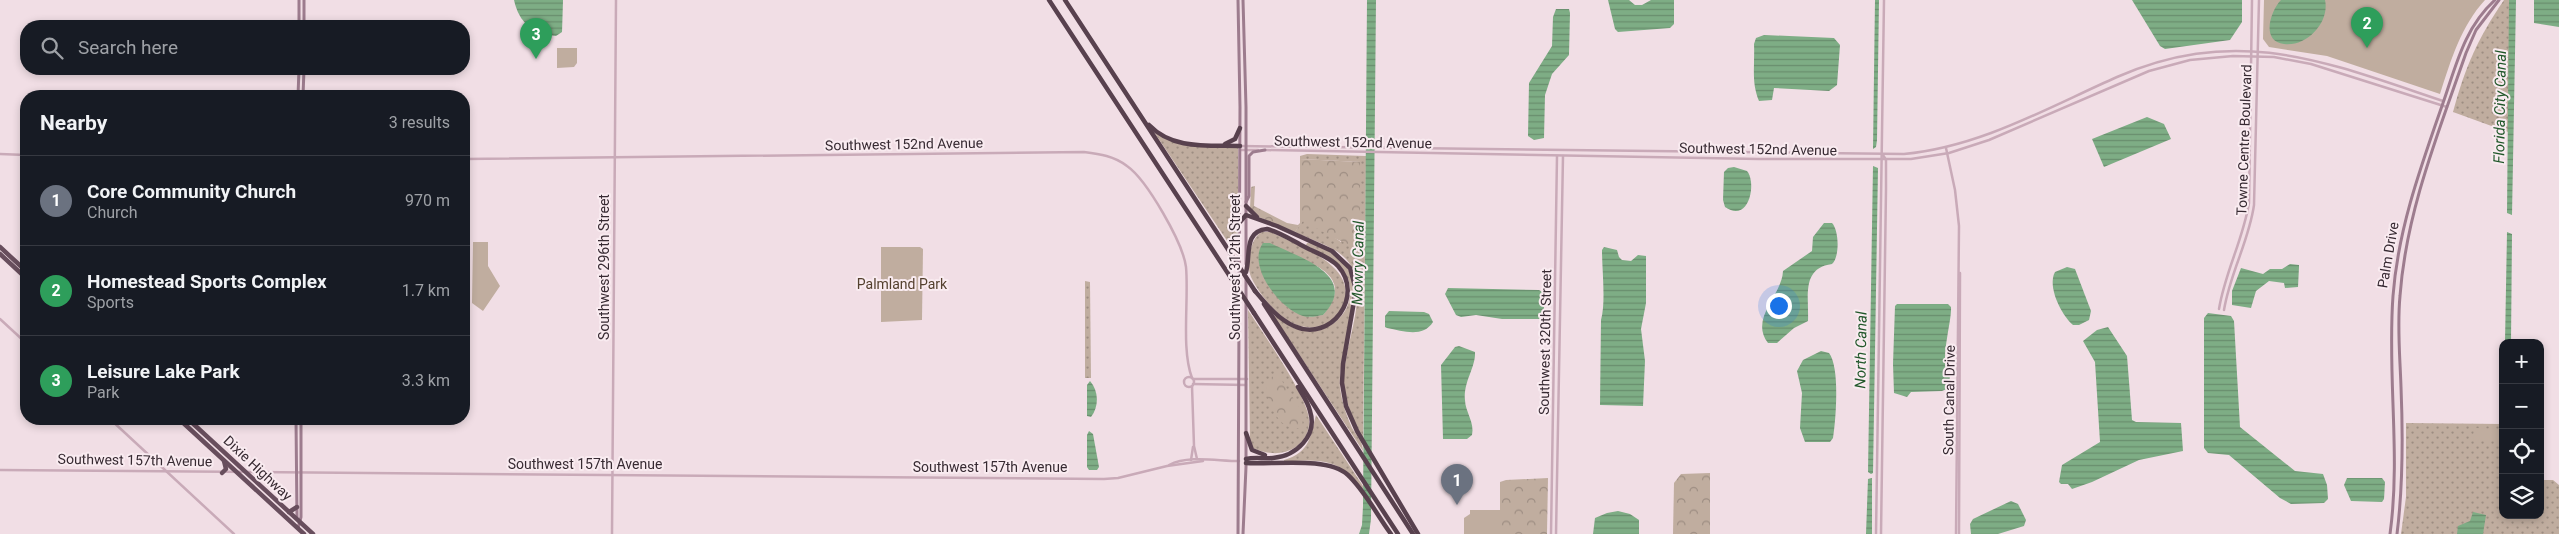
<!DOCTYPE html>
<html lang="en">
<head>
<meta charset="utf-8">
<style>
	body { margin:0; font-family:Roboto,sans-serif; background:#242831; color:#f1f3f6 }
	.controls { position:absolute; right:15px; bottom:15px; display:grid; overflow:hidden; border-radius:10px; box-shadow:0 2px 8px #0003 }
	.controls button { width:45px; height:45px; display:grid; place-items:center; padding:0; border:0; border-bottom:1px solid #363941; background:#171b24; color:#f1f3f6; font:25px sans-serif }
	.you { position:absolute; left:1778px; top:305px; width:18px; height:18px; margin:-12px; border:4px solid #fff; border-radius:50%; background:#1a73e8; box-shadow:0 0 0 8px #1a73e833 }
	.badge { display:grid; place-items:center; width:32px; height:32px; border-radius:50%; background:#0b8043; color:#fff; font-size:16px; font-weight:700 }
	.pin { position:absolute; translate:-50% -41px; filter:drop-shadow(0 1px 2px #0008) }
	.pin::after { content:''; position:absolute; top:26px; width:18px; height:15px; background:inherit; clip-path:polygon(0 0,100% 0,50% 100%) }
	.list { margin:0; padding:0; list-style:none }
	h2 { display:flex; justify-content:space-between; align-items:center; height:65px; margin:0; padding:0 20px; font-size:21px }
	h2 small { font-size:16px; font-weight:400; color:#9ea1a6 }
	.list li { display:grid; grid-template-columns:32px 1fr auto; gap:15px; align-items:center; box-sizing:border-box; height:90px; padding:0 20px; border-top:1px solid #363941 }
	.list b { display:block; font-size:19px; white-space:nowrap }
	.list p { margin:0; font-size:16px; white-space:nowrap; color:#9ea1a6 }
	.list em { font-size:16px; font-style:normal; color:#9ea1a6 }
	.icon { flex:none; width:28px; height:28px; fill:none; stroke:currentColor; stroke-width:2; stroke-linecap:round; stroke-linejoin:round }
	.map { position:relative; flex:none; width:2559px; height:534px; overflow:hidden }
	.search { position:absolute; background:#171b24; box-shadow:0 2px 8px #0003; left:20px; top:20px; width:450px; height:55px; display:flex; align-items:center; gap:12px; box-sizing:border-box; padding:0 18px; border-radius:20px; color:#9ea1a6; font-size:19px }
	.panel { position:absolute; background:#171b24; box-shadow:0 2px 8px #0003; left:20px; top:90px; width:450px; height:335px; border-radius:20px }
	.map>svg:first-child { display:block }
	.grass { fill:url(#grass-dots); fill-rule:evenodd }
	.forest { fill:url(#forest-crowns) }
	.park { fill:#c0ad9f }
	.water { fill:url(#water-rules) }
	.lines { fill:none; stroke-linecap:round; stroke-linejoin:round }
	.tertiary { stroke:#c9aab8; stroke-width:2.5 }
	.secondary { stroke:#9d7c8e; stroke-width:3 }
	.trunk { stroke:#684e5d; stroke-width:4.5 }
	.motorway { stroke:#58414e; stroke-width:4.5 }
	.motorway-bridge { stroke:#58414e; stroke-width:4.5 }
	.labels { text-anchor:middle; stroke-width:4; stroke-linejoin:round; paint-order:stroke }
	.street-label { font-size:14px; fill:#372a32; stroke:#f9ebf0 }
	.park-label { font-size:14px; fill:#54402e; stroke:#f9ebf0 }
	.water-label { font-size:15px; font-style:italic; fill:#21572a; stroke:#f9ebf0 }
</style>
</head>
<body>
<div class="map">
<svg width="2559" height="534" viewBox="0 0 2559 534">
	<defs>
		<pattern id="grass-dots" width="8" height="8" patternUnits="userSpaceOnUse" patternTransform="scale(1.25)"><rect width="8" height="8" fill="#c0ad9f"/><path d="M2 2h.1M6 6h.1" fill="none" stroke="#9d8d82" stroke-width="1.8" stroke-linecap="round"/></pattern>
		<pattern id="forest-crowns" width="20" height="18" patternUnits="userSpaceOnUse" patternTransform="scale(1.25)"><rect width="20" height="18" fill="#c0ad9f"/><path d="M2 6a3 3 0 1 1 6 0M12 15a3 3 0 1 1 6 0" fill="none" stroke="#9d8d82"/></pattern>
		<pattern id="water-rules" width="6" height="5" patternUnits="userSpaceOnUse" patternTransform="scale(1.25)"><rect width="6" height="5" fill="#7ead85"/><path d="M0 2.5h6" fill="none" stroke="#688d6d"/></pattern>
	</defs>
	<rect width="100%" height="100%" fill="#f1dee5"/>
	<g class="grass">
		<path d="M2504 0H2509L2511 4 2508 132 2453 112C2465 67 2478 38 2504 0Z"/>
		<path d="M1154 132C1182 149 1206 146 1238 147V257Z"/>
		<path d="M1307 154 1366 156 1363 439C1354 421 1346 405 1344 385 1341 348 1374 289 1346 259 1334 246 1311 240 1295 232L1303 220 1324 230 1341 242 1360 162 1300 159V156Z"/>
		<path d="M1262 232H1271C1300 247 1367 268 1339 313 1332 323 1318 329 1306 327 1283 325 1260 296 1251 277 1246 266 1250 237 1262 232ZM1317 266C1341 281 1339 294 1323 315L1309 317Z"/>
		<path d="M1307 243H1311C1320 247 1331 251 1338 257 1373 285 1337 349 1340 388 1342 402 1346 415 1352 428 1357 436 1363 442 1363 451L1273 315C1282 319 1290 328 1300 330 1329 338 1359 309 1348 279 1341 262 1321 253 1306 245Z"/>
		<path d="M1085 281 1090 282 1091 378H1085Z"/>
		<path d="M1248 310C1261 330 1309 399 1309 420 1310 431 1304 441 1296 447 1282 456 1267 454 1252 448L1250 441Z"/>
		<path d="M1316 415 1363 486V492C1358 486 1354 478 1348 473 1331 457 1302 460 1284 462V460C1311 452 1310 436 1316 415Z"/>
		<path d="M2406 423 2503 424V515H2540V480H2553L2559 485V534H2401L2406 497Z"/>
	</g>
	<g class="forest">
		<path d="M1300 159 1360 162V245C1349 250 1317 227 1303 221L1295 232 1259 217 1250 209 1251 187 1255 186 1254 206 1287 223 1298 225 1300 223Z"/>
		<path d="M1274 375H1278L1301 410 1303 427C1280 436 1265 400 1266 383Z"/>
		<path d="M1710 473V534H1673L1674 483 1681 474Z"/>
		<path d="M1548 478 1547 534H1500V482L1506 480Z"/>
	</g>
	<g class="park">
		<path d="M2264 0H2485C2461 26 2451 60 2440 94L2327 56 2269 47 2263 39Z"/>
		<path d="M557 48H577V63L574 67 557 68Z"/>
		<path d="M473 242H488V266L500 286 483 311 472 303Z"/>
		<path d="M881 247H920L923 249 922 320 881 322Z"/>
		<path d="M2474 428 2502 429V441H2473Z"/>
		<path d="M1470 510H1500V534H1464V518L1470 514Z"/>
	</g>
	<g class="water">
		<path d="M514 0H563L562 32 556 36C533 34 519 23 514 0Z"/>
		<path d="M1367 0H1376L1371 519 1369 534H1359L1362 525 1363 506Z"/>
		<path d="M1608 0H1629L1635 5H1642L1651 0H1674V24L1670 28 1618 32 1615 29Z"/>
		<path d="M1875 0H1879L1877 140 1876 147 1873 149Z"/>
		<path d="M2132 0H2242V22L2230 40 2165 49 2160 46Z"/>
		<path d="M2281 0H2325C2330 22 2307 47 2284 44 2260 41 2271 10 2281 0Z"/>
		<path d="M2509 0H2516L2512 215 2507 213Z"/>
		<path d="M2534 0H2559V27L2534 23Z"/>
		<path d="M1556 9H1569L1570 13 1569 55 1552 74 1545 95 1544 138 1534 140 1528 136 1529 83 1552 46 1553 17Z"/>
		<path d="M1764 35 1834 38 1840 45 1837 85 1829 91 1774 88 1772 100 1759 101C1751 82 1755 65 1754 44L1756 38Z"/>
		<path d="M2147 117 2164 124 2171 139 2104 167 2092 139Z"/>
		<path d="M1873 166 1878 168 1873 473 1871 474 1868 472Z"/>
		<path d="M1734 167 1747 171C1757 183 1749 224 1725 207L1723 200 1724 172 1728 168Z"/>
		<path d="M1824 223H1832C1839 230 1840 257 1832 264 1801 268 1809 297 1808 321L1794 328 1777 343H1768C1749 318 1782 296 1783 271L1812 251 1813 237Z"/>
		<path d="M2507 232 2512 234 2511 343H2505Z"/>
		<path d="M1263 243H1270C1298 257 1361 275 1323 315 1317 316 1310 318 1303 316 1281 310 1246 266 1263 243Z"/>
		<path d="M1604 247 1617 250 1619 257 1622 260 1631 261 1638 255 1646 256V303L1641 329 1645 361 1643 406 1600 405 1601 320C1606 302 1602 271 1602 250Z"/>
		<path d="M2290 264 2299 265V267L2298 287 2285 288 2284 283 2269 281 2256 291 2251 308 2232 305V291L2241 268 2263 274 2270 269H2282Z"/>
		<path d="M2067 267 2075 269 2091 311 2089 320 2079 325H2073C2061 315 2047 286 2055 272Z"/>
		<path d="M1448 288 1539 290 1544 293V319H1502L1476 315 1461 317 1456 315 1445 294Z"/>
		<path d="M1897 304H1948L1951 307C1952 323 1938 364 1950 374L1949 388 1942 391 1911 392 1907 397 1894 393 1893 364 1895 306Z"/>
		<path d="M1389 311 1424 312 1429 314 1433 322C1423 338 1403 331 1387 328L1385 327V316Z"/>
		<path d="M2208 313 2231 316 2234 321 2240 427 2295 471 2323 474 2327 485 2328 499 2324 503 2291 504 2280 498 2229 455 2208 453 2204 448V318Z"/>
		<path d="M2108 327 2127 356 2132 420 2136 422 2181 423 2183 451 2139 460 2092 482 2072 489 2068 484H2061L2059 482 2062 465 2100 442 2095 362 2083 341 2097 330Z"/>
		<path d="M1459 346 1475 352C1476 367 1463 382 1465 400 1465 411 1475 423 1472 435L1467 439H1443L1441 365 1455 347Z"/>
		<path d="M1821 351 1829 353C1840 367 1836 419 1833 438L1830 442H1805L1800 428 1802 393 1797 371 1803 360Z"/>
		<path d="M1090 381C1099 391 1099 407 1091 417L1087 416V385Z"/>
		<path d="M1089 431 1093 434 1099 467 1097 470H1089L1087 467V435Z"/>
		<path d="M1872 478V534H1866L1868 479Z"/>
		<path d="M2347 478H2382L2385 482 2384 499 2382 502 2351 501 2344 485Z"/>
		<path d="M2011 501 2018 504 2026 520 2024 526 1998 534H1971L1970 524 1973 519Z"/>
		<path d="M1618 511 1630 514 1639 520V534H1593L1595 518 1607 513Z"/>
		<path d="M2473 512 2486 515 2483 534H2457L2458 526 2470 521Z"/>
	</g>
	<g class="lines">
		<g class="tertiary">
			<path d="M1240 146 1904 154C1980 147 2047 108 2117 77 2239 24 2326 62 2443 101"/>
			<path d="M1946 148 1955 190 1959 226 1956 534"/>
			<path d="M1240 150H1258"/>
			<path d="M1264 150 1759 159H1911L1949 153 1989 140 2149 71 2190 60 2233 56 2274 57 2311 64 2447 107"/>
			<path d="M0 154 26 155"/>
			<path d="M464 159 1084 152C1100 154 1114 156 1127 166 1147 180 1183 243 1186 267 1189 300 1181 349 1192 378"/>
			<path d="M2219 309C2225 272 2243 240 2249 203L2252 0"/>
			<path d="M2224 310C2230 273 2249 241 2254 205L2259 0"/>
			<path d="M0 319 26 343"/>
			<circle cx="1189" cy="382" r="5"/>
			<path d="M1193 379H1247"/>
			<path d="M1193 384 1246 385"/>
			<path d="M1192 386 1194 446 1197 459"/>
			<path d="M110 419 234 534"/>
			<path d="M1191 460 1193 447"/>
			<path d="M1169 465C1189 455 1217 461 1239 461"/>
			<path d="M0 470 1104 479 1118 478 1167 466 1203 461"/>
			<path d="M612 534 616 0"/>
			<path d="M1551 534 1557 156"/>
			<path d="M1556 534 1563 156"/>
			<path d="M1876 534 1884 0"/>
			<path d="M1881 534 1886 189V160L1883 155"/>
			<path d="M1959 534 1960 273"/>
		</g>
		<g class="secondary">
			<path d="M1243 0 1246 107V264"/>
			<path d="M299 26V0"/>
			<path d="M304 26V0"/>
			<path d="M298 96 299 69"/>
			<path d="M303 96 304 69"/>
			<path d="M1246 202 1249 196V156L1253 152 1265 150"/>
			<path d="M296 419 297 518"/>
			<path d="M298 528 301 517V419"/>
			<path d="M1238 534 1240 107 1238 0"/>
			<path d="M1243 534 1246 467V278"/>
			<path d="M2390 534C2401 455 2387 375 2393 296 2398 229 2421 166 2443 103 2456 66 2464 28 2495 0"/>
			<path d="M2397 534C2403 486 2403 435 2401 387 2400 356 2397 327 2400 296 2406 212 2439 131 2466 53L2476 30 2499 0"/>
		</g>
		<g class="trunk">
			<path d="M0 247 26 271"/>
			<path d="M0 254 26 278"/>
			<path d="M179 419 304 534"/>
			<path d="M188 419 313 534"/>
			<path d="M222 473 226 469 224 461"/>
			<path d="M289 512 297 507"/>
		</g>
		<g class="motorway">
			<path d="M1049 0 1231 278"/>
			<path d="M1065 0 1231 254"/>
			<path d="M1149 125C1173 150 1208 145 1240 146"/>
			<path d="M1225 144 1235 139 1240 128"/>
			<path d="M1246 206 1257 217"/>
			<path d="M1240 222 1246 215 1277 226 1332 251 1350 268 1356 290 1343 364 1342 383 1346 406 1357 431 1418 534"/>
			<path d="M1246 272C1251 256 1243 231 1267 229 1280 232 1293 241 1305 247 1316 253 1330 257 1338 266 1365 296 1331 343 1294 326 1278 319 1266 304 1255 291"/>
			<path d="M1264 304 1413 534"/>
			<path d="M1254 313 1398 534"/>
			<path d="M1246 433 1252 450 1265 455"/>
			<path d="M1246 459C1255 457 1264 459 1273 458 1296 456 1318 436 1310 411 1308 402 1302 394 1298 387"/>
			<path d="M1246 463C1273 465 1327 456 1348 475 1365 491 1377 515 1391 534"/>
		</g>
		<g class="motorway-bridge">
			<path d="M1231 254 1255 291"/>
			<path d="M1231 278 1254 313"/>
		</g>
	</g>
	<g class="labels">
		<g class="street-label">
			<text transform="translate(2244 140) rotate(-88)" y="5">Towne Centre Boulevard</text>
			<text transform="translate(1353 142) rotate(1)" y="5">Southwest 152nd Avenue</text>
			<text transform="translate(904 144) rotate(-1)" y="5">Southwest 152nd Avenue</text>
			<text transform="translate(1758 149) rotate(1)" y="5">Southwest 152nd Avenue</text>
			<text transform="translate(2388 255) rotate(-80)" y="5">Palm Drive</text>
			<text transform="translate(604 267) rotate(-90)" y="5">Southwest 296th Street</text>
			<text transform="translate(1235 267) rotate(-90)" y="5">Southwest 312th Street</text>
			<text transform="translate(1545 342) rotate(-89)" y="5">Southwest 320th Street</text>
			<text transform="translate(1949 400) rotate(-89)" y="5">South Canal Drive</text>
			<text transform="translate(135 460) rotate(1)" y="5">Southwest 157th Avenue</text>
			<text x="585" y="469">Southwest 157th Avenue</text>
			<text x="990" y="472">Southwest 157th Avenue</text>
			<text transform="translate(258 468) rotate(43)" y="5">Dixie Highway</text>
		</g>
		<g class="park-label">
			<text x="902" y="289">Palmland Park</text>
		</g>
		<g class="water-label">
			<text transform="translate(2500 107) rotate(-89)" y="5">Florida City Canal</text>
			<text transform="translate(1358 263) rotate(-89)" y="5">Mowry Canal</text>
			<text transform="translate(1861 350) rotate(-89)" y="5">North Canal</text>
		</g>
	</g>
</svg>
<div class="controls">
<button>+</button>
<button>−</button>
<button><svg class="icon" aria-label="locate" viewBox="0 0 24 24"><circle cx="12" cy="12" r="6"/><path d="M12 2v4M12 18v4M2 12h4M18 12h4"/></svg></button>
<button><svg class="icon" aria-label="layers" viewBox="0 0 24 24"><path d="M12 4l9 5-9 5-9-5zM3 14l9 5 9-5"/></svg></button>
</div>
<div class="you"></div>
<div class="pin badge" style="left:1457px;top:505px;background:#6b7280">1</div>
<div class="pin badge" style="left:2367px;top:48px;background:#2e9e5b">2</div>
<div class="pin badge" style="left:536px;top:59px;background:#2e9e5b">3</div>
<div class="search"><svg class="icon" aria-label="search" viewBox="0 0 24 24"><circle cx="10" cy="10" r="6"/><path d="M15 15l6 6"/></svg>Search here</div>
<section class="panel">
<h2>Nearby<small>3 results</small></h2>
<ul class="list">
<li><span class="badge" style="background:#6b7280">1</span><div><b>Core Community Church</b><p>Church</p></div><em>970 m</em></li>
<li><span class="badge" style="background:#2e9e5b">2</span><div><b>Homestead Sports Complex</b><p>Sports</p></div><em>1.7 km</em></li>
<li><span class="badge" style="background:#2e9e5b">3</span><div><b>Leisure Lake Park</b><p>Park</p></div><em>3.3 km</em></li>
</ul>
</section>
</div>
</body>
</html>
